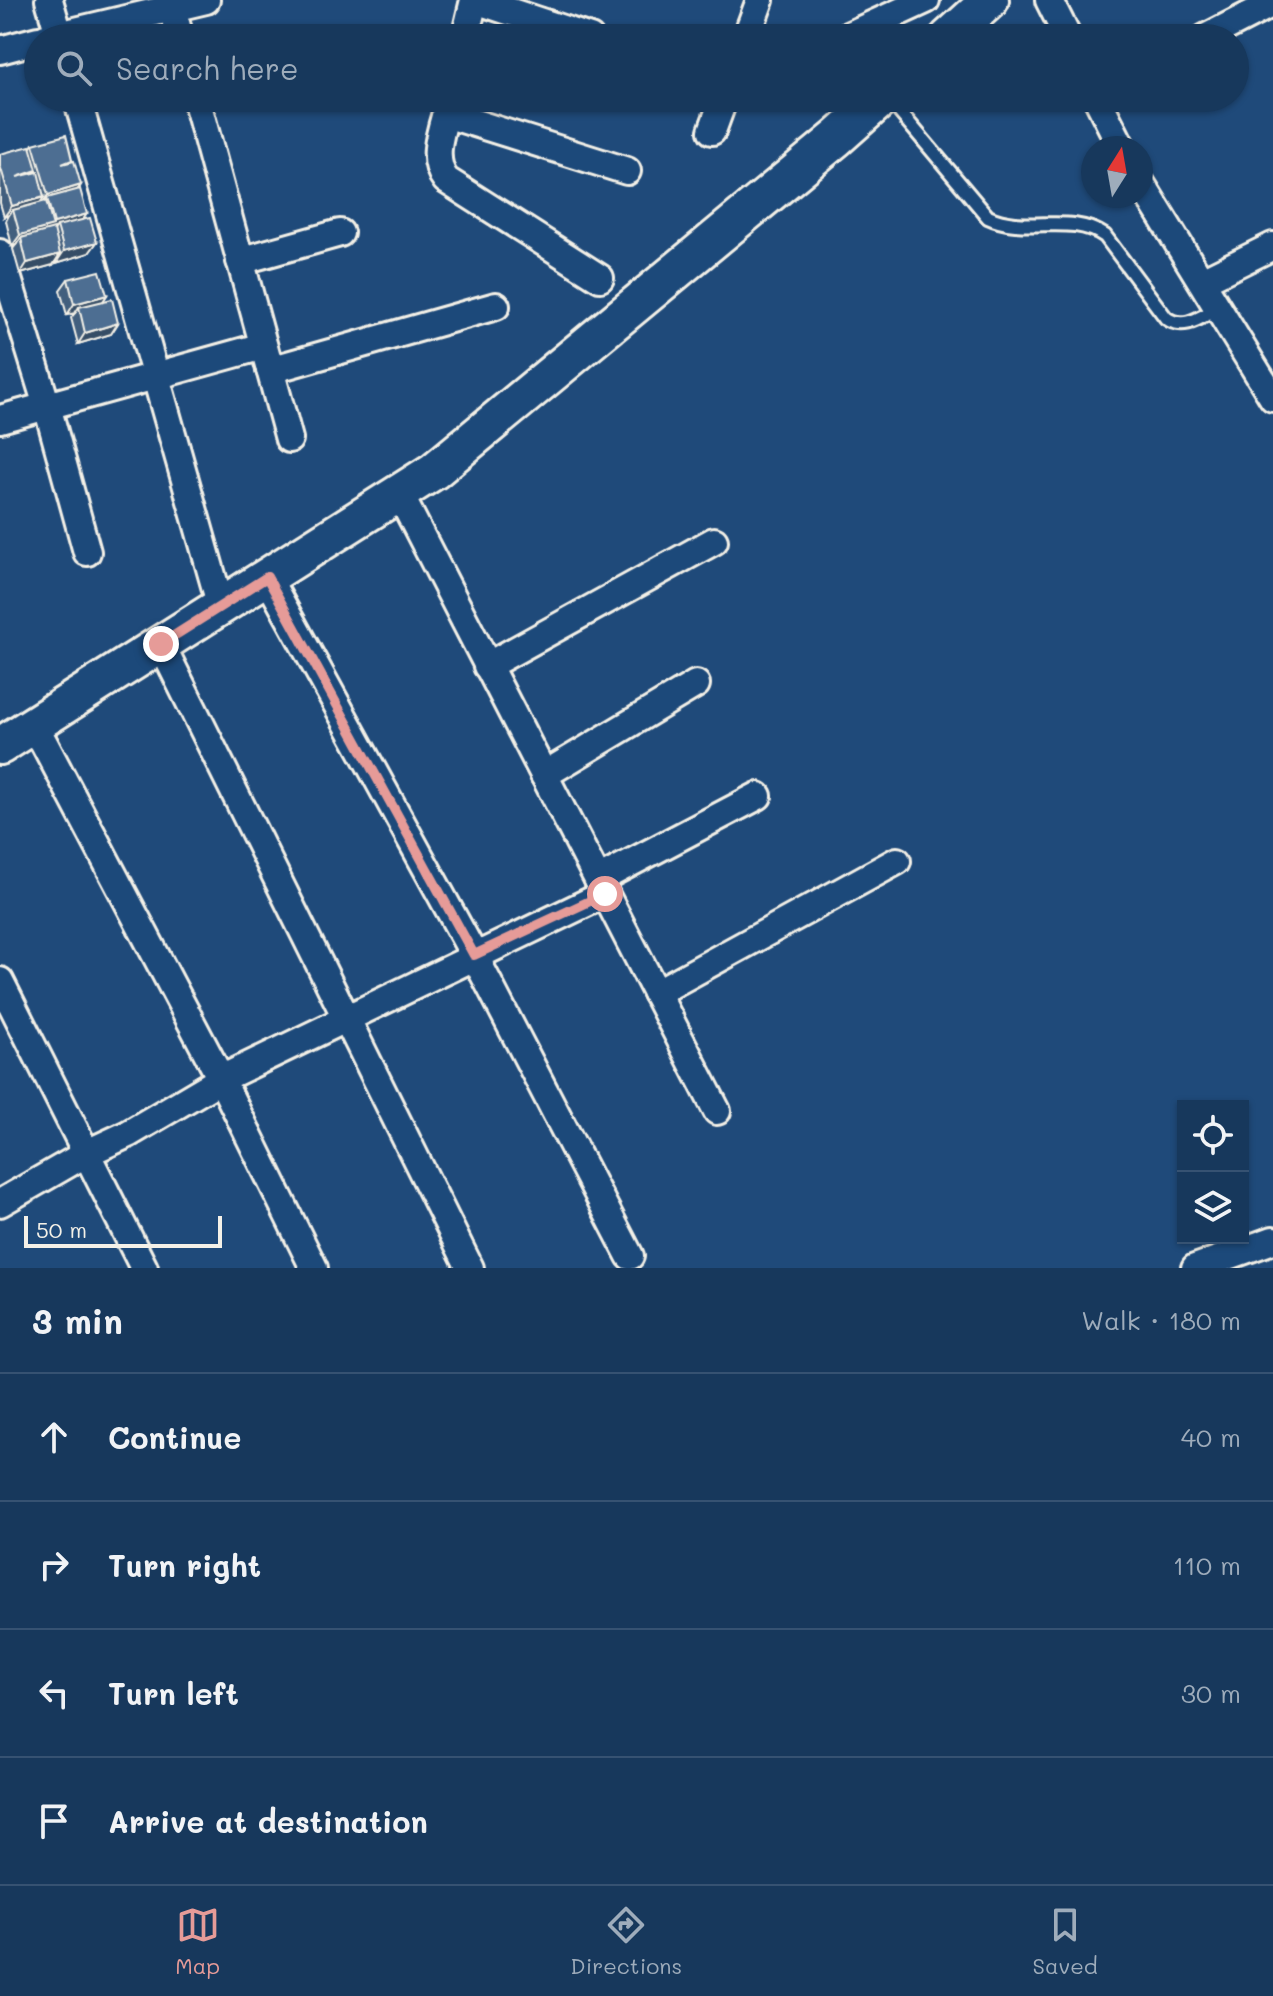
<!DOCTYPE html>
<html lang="en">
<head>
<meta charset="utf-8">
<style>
	body { margin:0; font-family:Mali,sans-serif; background:#244365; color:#f1f3f6 }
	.controls { position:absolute; right:24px; bottom:24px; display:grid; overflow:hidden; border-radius:0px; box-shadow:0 2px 6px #0004 }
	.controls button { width:72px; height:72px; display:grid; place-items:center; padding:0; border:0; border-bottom:2px solid #365272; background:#17385c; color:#f1f3f6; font:40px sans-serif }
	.compass { position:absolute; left:1081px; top:136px; width:72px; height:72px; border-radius:50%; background:#17385c; box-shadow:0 2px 6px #0004; rotate:11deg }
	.scale { position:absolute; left:24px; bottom:20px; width:198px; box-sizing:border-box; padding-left:8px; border:4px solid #f4f1e8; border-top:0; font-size:22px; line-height:28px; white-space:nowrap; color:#f4f1e8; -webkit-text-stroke:6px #1f4a7a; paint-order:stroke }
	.stop { position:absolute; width:24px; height:24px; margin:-18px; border:6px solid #e69b98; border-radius:50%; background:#fff }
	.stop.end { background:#e69b98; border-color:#fff; box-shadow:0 2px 8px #0008 }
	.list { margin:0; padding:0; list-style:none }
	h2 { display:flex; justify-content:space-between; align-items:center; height:104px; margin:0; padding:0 32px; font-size:34px }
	h2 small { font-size:26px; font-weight:400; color:#9eacbb }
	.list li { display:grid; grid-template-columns:52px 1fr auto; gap:24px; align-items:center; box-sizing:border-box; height:128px; padding:0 32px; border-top:2px solid #365272 }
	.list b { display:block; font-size:30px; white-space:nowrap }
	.list em { font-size:26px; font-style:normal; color:#9eacbb }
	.icon { flex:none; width:44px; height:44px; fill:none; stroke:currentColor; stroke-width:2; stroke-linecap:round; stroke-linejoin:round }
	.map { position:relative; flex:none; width:1273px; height:1268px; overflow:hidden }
	.search { position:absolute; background:#17385c; box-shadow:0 2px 6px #0004; left:24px; right:24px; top:24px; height:88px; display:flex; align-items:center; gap:20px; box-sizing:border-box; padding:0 28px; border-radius:44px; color:#9eacbb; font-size:30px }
	.sheet { height:616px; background:#17385c }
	nav { display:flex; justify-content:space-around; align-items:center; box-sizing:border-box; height:112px; border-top:2px solid #365272; background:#17385c; font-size:22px; color:#9eacbb }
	nav a { display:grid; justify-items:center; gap:4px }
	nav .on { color:#e69b98 }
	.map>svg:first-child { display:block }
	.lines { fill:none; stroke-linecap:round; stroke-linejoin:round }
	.lane-casing { stroke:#f4f1e8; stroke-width:18 }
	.street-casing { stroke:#f4f1e8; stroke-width:32 }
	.secondary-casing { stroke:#f4f1e8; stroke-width:42 }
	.lane { stroke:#1f4a7a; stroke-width:12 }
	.street { stroke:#1f4a7a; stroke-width:26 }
	.secondary { stroke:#1f4a7a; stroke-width:36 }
	.wall { fill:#425f7e; stroke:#f4f1e8; stroke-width:2 }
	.shaded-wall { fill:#364d66; stroke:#f4f1e8; stroke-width:2 }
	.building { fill:#4d6e92; stroke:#f4f1e8; stroke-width:2 }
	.route { stroke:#e69b98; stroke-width:10 }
</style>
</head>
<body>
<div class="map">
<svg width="1273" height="1268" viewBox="0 0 1273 1268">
	<rect width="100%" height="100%" fill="#1f4a7a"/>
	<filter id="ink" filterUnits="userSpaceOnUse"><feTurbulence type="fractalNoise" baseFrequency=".0125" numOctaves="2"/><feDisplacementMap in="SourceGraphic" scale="16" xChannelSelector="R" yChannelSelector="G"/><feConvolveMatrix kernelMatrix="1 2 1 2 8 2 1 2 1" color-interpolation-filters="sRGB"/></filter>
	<g filter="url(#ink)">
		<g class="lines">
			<g class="lane-casing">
				<path id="lane" d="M888 98 988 217C1026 235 1070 212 1105 236L1166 318C1184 331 1201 317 1218 308"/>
			</g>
			<g class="street-casing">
				<g id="street">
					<path d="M49 0 60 38"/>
					<path d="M170 0 180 38"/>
					<path d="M475 0 590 38"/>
					<path d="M1049 0 1068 38"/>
					<path d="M46 38 206 0"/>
					<path d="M465 38 474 0"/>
					<path d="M746 38 760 0"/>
					<path d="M843 38 926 0"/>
					<path d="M1205 38 1273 3"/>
					<path d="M0 50 38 40"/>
					<path d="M77 98 221 607"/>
					<path d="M196 98 289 439"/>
					<path d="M450 98C444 124 428 157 446 180L600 278"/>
					<path d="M1097 98 1122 148"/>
					<path d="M446 114 627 171"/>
					<path d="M712 131 724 98"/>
					<path d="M1141 183 1273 398"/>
					<path d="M0 253 47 406 87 552"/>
					<path d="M240 261 340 233"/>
					<path d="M1202 281 1273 246"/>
					<path d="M270 370 496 306"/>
					<path d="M0 419 263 346"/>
					<path d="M399 493 717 1111"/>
					<path d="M267 577 474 955 630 1256"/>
					<path d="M161 644 470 1268"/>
					<path d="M487 666 714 541"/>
					<path d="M34 724 221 1079 314 1268"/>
					<path d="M544 775 696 684"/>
					<path d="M598 880 758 796"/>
					<path d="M0 981 144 1268"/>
					<path d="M656 993 897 861"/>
					<path d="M0 1203 87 1153 128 1134 221 1079 605 894"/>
					<path d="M1195 1268 1273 1240"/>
				</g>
			</g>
			<g class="secondary-casing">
				<g id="secondary">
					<path d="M948 38 990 0"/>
					<path d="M0 746 434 471 837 138 882 98"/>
				</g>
			</g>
			<use href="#lane" class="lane"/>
			<use href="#street" class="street"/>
			<use href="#secondary" class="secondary"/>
		</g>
		<g class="wall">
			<path d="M33 144 72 160 71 162 81 185 79 189 83 220 97 242 89 253 56 263 55 261 53 265 20 274 13 249 16 245 12 246 6 221 9 215 4 217 0 203V154L31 147Z"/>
			<path d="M68 279 107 295 103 301 118 323 111 334 78 344 71 318 75 313 67 315 60 290Z"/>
		</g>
		<g class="shaded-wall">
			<path d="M81 185 73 196 47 198 40 206 48 195Z"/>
			<path d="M44 197 37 208 13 210 9 215 4 217 12 206Z"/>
			<path d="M87 214 79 225 57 226 53 232 21 238 16 245 12 246 20 235 52 226 54 223Z"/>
			<path d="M97 242 89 253 56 263 64 251Z"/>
			<path d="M60 254 53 265 20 274 27 263Z"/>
			<path d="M107 295 100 306 79 307 75 313 67 315 74 304Z"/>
			<path d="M118 323 111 334 78 344 85 333Z"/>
		</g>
		<g class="building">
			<path d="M66 135 72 160 62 164 74 161 81 185 48 195 33 144Z"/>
			<path d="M30 146 37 170 17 177 38 172 44 197 12 206 0 165V154Z"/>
			<path d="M80 189 87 214 54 223 47 198Z"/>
			<path d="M46 201 53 226 20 235 13 210Z"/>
			<path d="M90 218 97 242 64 251 57 226Z"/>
			<path d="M54 229 60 254 27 263 21 238Z"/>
			<path d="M100 271 107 295 74 304 68 279Z"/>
			<path d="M112 299 118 323 85 333 79 307Z"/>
		</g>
	</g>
	<g class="lines" filter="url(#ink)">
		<path class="route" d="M161 644 267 577 474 955 605 894"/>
	</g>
</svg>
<div class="controls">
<button><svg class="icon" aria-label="locate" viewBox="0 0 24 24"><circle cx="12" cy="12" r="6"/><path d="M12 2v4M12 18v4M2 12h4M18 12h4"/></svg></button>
<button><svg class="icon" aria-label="layers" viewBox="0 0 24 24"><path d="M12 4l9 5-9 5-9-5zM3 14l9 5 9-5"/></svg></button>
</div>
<svg class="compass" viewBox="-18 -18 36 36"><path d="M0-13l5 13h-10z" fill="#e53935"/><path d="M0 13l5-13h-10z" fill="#9eacbb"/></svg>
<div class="scale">50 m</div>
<div class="stop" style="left:605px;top:894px"></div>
<div class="stop end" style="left:161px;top:644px"></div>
<div class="search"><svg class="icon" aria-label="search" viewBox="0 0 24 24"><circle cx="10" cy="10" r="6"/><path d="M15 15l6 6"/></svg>Search here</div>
</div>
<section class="sheet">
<h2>3 min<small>Walk · 180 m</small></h2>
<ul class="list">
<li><svg class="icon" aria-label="ahead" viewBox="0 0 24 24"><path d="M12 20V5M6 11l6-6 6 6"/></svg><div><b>Continue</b></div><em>40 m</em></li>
<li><svg class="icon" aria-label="right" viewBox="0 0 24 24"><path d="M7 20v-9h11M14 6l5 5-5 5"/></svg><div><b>Turn right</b></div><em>110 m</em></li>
<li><svg class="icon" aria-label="left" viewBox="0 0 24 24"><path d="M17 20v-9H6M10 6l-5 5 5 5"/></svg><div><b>Turn left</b></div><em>30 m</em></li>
<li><svg class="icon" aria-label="arrive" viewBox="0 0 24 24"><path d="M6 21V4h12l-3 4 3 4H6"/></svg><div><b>Arrive at destination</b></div></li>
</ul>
</section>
<nav>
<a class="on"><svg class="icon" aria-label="map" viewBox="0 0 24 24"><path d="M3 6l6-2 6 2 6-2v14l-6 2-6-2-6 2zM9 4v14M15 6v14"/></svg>Map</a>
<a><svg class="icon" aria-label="directions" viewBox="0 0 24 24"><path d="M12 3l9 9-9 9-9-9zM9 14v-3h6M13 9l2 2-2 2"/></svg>Directions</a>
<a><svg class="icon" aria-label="saved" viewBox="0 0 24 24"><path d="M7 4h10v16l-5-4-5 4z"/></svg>Saved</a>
</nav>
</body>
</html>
